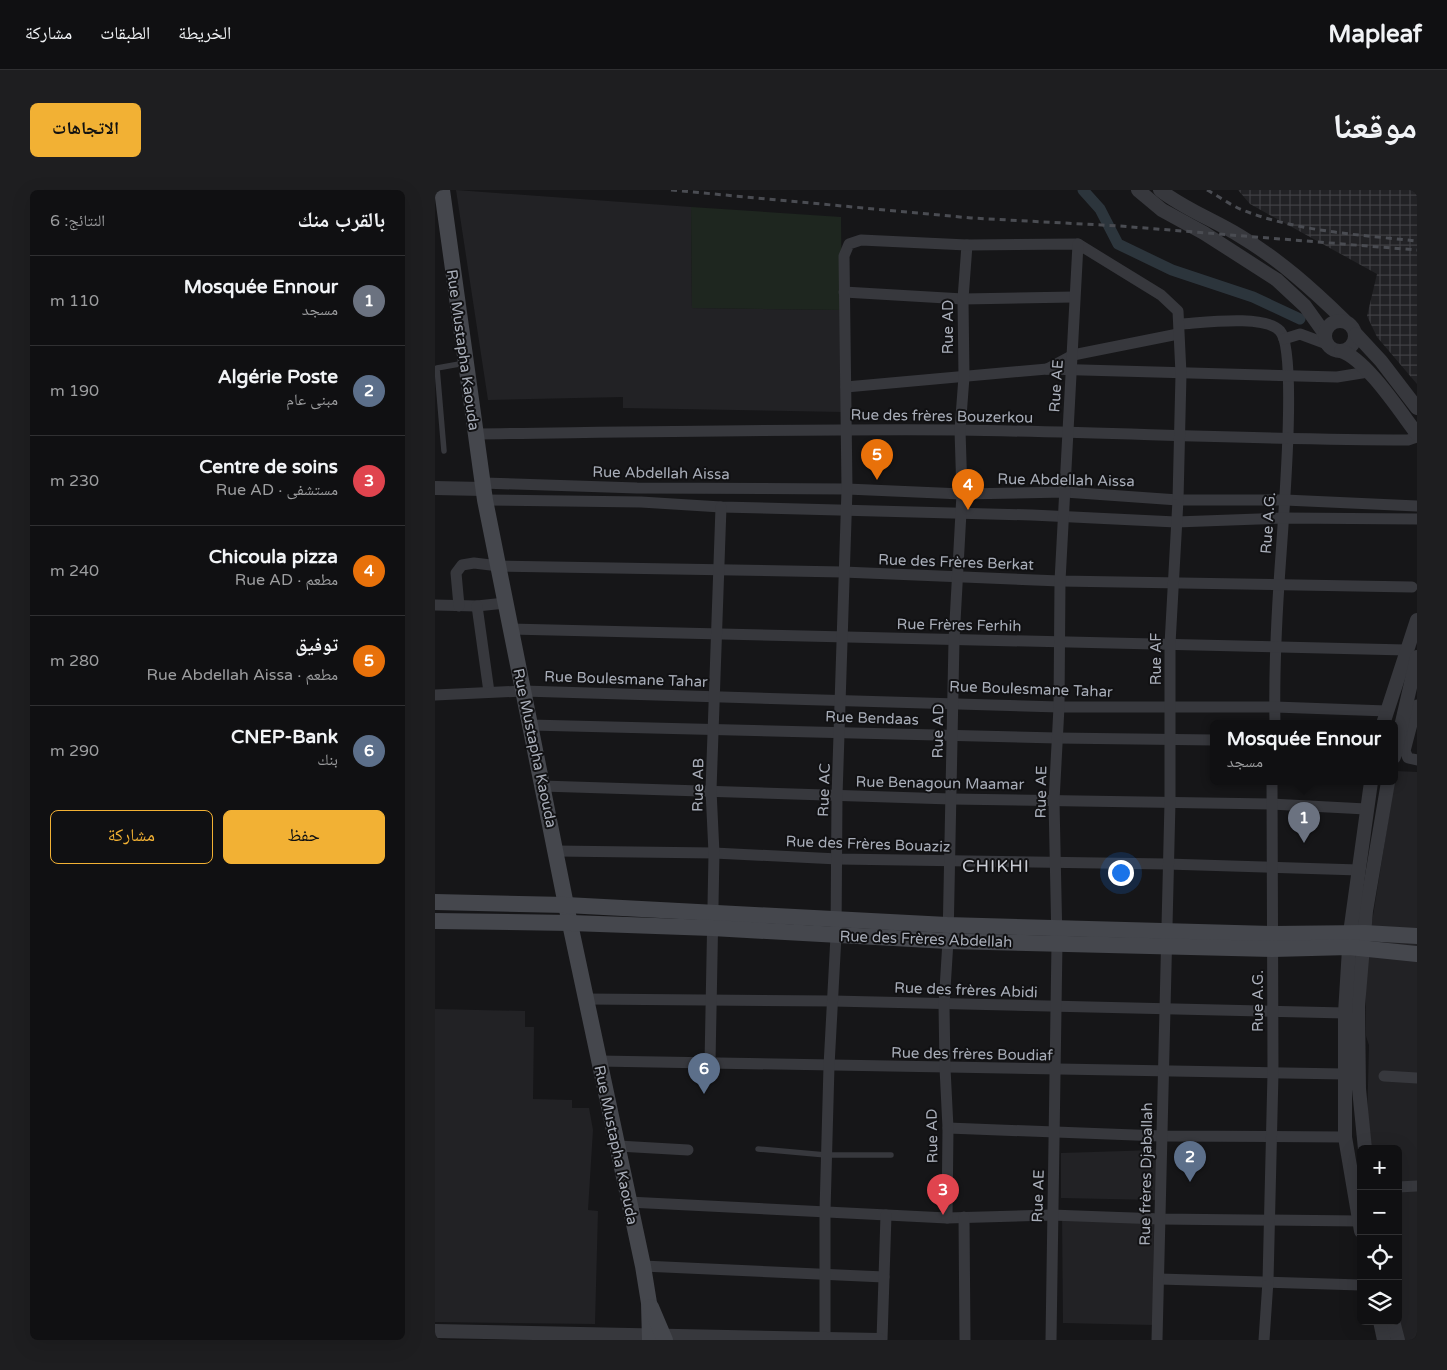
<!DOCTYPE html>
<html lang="ar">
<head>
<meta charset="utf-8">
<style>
	body { margin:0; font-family:"Varela Round","Noto Naskh Arabic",sans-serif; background:#1e1e20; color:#f1f3f6; direction:rtl }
	.controls { position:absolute; right:15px; bottom:15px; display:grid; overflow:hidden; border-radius:8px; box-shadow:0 5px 20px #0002 }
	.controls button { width:45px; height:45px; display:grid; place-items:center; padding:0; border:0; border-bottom:1px solid #303032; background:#101012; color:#f1f3f6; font:25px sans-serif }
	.you { position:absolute; left:685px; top:682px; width:18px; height:18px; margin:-12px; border:4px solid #fff; border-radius:50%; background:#1a73e8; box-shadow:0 0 0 8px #1a73e833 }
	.badge { display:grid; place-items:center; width:32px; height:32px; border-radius:50%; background:#f2b134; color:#fff; font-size:16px; font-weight:700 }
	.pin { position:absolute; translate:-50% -41px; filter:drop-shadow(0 1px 2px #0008) }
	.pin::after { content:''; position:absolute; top:26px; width:18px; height:15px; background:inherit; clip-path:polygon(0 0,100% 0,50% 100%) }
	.popup { position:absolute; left:775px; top:530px; width:188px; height:65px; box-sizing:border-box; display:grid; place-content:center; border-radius:8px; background:#101012; filter:drop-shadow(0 1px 4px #0005); font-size:16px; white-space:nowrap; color:#9c9d9f }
	.popup b { font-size:19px; color:#f1f3f6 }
	.popup::after { content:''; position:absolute; left:50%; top:100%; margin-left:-10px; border:10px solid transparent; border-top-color:#101012 }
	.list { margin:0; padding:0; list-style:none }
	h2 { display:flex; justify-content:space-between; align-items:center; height:65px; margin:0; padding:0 20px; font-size:21px }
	h2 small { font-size:16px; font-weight:400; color:#9c9d9f }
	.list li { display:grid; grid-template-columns:32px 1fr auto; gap:15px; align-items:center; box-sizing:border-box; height:90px; padding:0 20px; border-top:1px solid #303032 }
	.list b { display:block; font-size:19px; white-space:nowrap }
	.list p { margin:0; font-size:16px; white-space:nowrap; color:#9c9d9f }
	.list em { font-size:16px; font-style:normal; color:#9c9d9f }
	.actions { display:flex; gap:10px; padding:15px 20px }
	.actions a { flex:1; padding:11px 0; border:1px solid #f2b134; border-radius:8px; text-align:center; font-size:18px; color:#f2b134 }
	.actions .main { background:#f2b134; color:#111 }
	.icon { flex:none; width:28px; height:28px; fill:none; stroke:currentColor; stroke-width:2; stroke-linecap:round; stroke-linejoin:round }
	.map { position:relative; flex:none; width:982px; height:1150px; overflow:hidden; direction:ltr; border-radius:8px }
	header { display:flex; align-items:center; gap:30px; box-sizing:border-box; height:70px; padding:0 25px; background:#101012; border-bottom:1px solid #303032 }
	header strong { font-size:24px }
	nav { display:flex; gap:28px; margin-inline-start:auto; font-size:18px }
	.intro { display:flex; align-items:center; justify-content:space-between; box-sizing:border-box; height:120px; padding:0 30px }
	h1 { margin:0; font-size:35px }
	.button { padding:12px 22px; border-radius:8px; background:#f2b134; color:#111; font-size:18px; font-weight:700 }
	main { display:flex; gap:30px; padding:0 30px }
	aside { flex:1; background:#101012; border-radius:8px; box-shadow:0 5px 20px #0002 }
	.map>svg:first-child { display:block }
	.built { fill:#222225 }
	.industrial { fill:url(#industrial-grid) }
	.garden { fill:#1e261f }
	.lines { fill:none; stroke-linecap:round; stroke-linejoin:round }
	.canal { stroke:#2c353c; stroke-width:11 }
	.service { stroke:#37383d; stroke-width:5.5 }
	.minor { stroke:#37383d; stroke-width:11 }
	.tertiary { stroke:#37383d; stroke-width:14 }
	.secondary { stroke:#45474d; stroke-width:16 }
	.rail { stroke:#4a4c52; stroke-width:3; stroke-dasharray:6 5; stroke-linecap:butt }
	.labels { text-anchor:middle; stroke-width:4; stroke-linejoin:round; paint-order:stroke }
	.street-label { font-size:15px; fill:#a8adb8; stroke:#111113 }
	.quarter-label { font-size:18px; letter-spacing:1px; fill:#c9ccd4; stroke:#111113 }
</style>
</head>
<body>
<header>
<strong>Mapleaf</strong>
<nav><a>الخريطة</a><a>الطبقات</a><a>مشاركة</a></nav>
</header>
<div class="intro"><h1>موقعنا</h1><a class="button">الاتجاهات</a></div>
<main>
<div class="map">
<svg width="982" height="1150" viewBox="0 0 982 1150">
	<defs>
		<pattern id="industrial-grid" width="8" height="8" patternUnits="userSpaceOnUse" patternTransform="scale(1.25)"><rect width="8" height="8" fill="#222225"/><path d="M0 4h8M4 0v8" fill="none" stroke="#3f3f43"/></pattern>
	</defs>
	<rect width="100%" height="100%" fill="#161618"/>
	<g class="built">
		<path d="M21 0 256 17 257 118 407 120V222L188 218V207L53 210Z"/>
		<path d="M961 581 982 582V1150H965L963 1131V959H935L932 934 934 855 931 846 930 776Z"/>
		<path d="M0 819 90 821V837H99L98 909 137 910V918H154L158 940 153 1020 163 1021 160 1134 0 1132Z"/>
		<path d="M721 960V1010L626 1008V963Z"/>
		<path d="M627 1022 719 1023 718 1135 628 1133Z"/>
	</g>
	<path class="industrial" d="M803 0H982V194L942 147 932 126 942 84 815 14Z"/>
	<path class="garden" d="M256 17 406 27 407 120 257 118Z"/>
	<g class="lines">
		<path class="canal" d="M648 0 665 19 683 54 737 80 818 107 865 129"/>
		<g class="service">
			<path d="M9 261 2 178 30 173"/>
			<path d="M323 959 391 965H456"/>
		</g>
		<g class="minor">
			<path d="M409 102 528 109 639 107"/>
			<path d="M745 134C766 133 830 124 845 141 864 162 846 355 844 394 841 440 839 487 840 534"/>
			<path d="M849 149 865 144 892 154"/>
			<path d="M612 179 638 165 743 144"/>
			<path d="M411 197 612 179 902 187 933 182"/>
			<path d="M40 244C201 242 362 239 523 240 673 242 823 250 973 250L982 247"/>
			<path d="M48 293 202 298 412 299 527 304 630 302 743 310H850L982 316"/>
			<path d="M50 310 206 312 286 317 597 325 741 332 849 328 982 329"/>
			<path d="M0 415 42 416 70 413"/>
			<path d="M24 416 21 383 27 375 39 373 64 376 408 382 625 391 977 397"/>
			<path d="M42 416 54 502"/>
			<path d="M75 439 971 460"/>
			<path d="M0 505 88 501 624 517H840L952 521"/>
			<path d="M982 515 970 561 973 568 982 570"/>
			<path d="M95 535 622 548 779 550"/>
			<path d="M107 596 516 609 836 614 931 619"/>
			<path d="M121 661 279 663 403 669 732 674 924 680"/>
			<path d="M151 809 398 811 910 823"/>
			<path d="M164 871 910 884"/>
			<path d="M275 873 279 663 276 600 286 317"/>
			<path d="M949 886 982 888"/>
			<path d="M513 938 726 946 910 947"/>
			<path d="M183 956 253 960"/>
			<path d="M963 997 982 996"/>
			<path d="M193 1012 512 1028 616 1025 725 1029 924 1031"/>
			<path d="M529 1027 530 1150"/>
			<path d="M512 1028 513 938 510 878 509 815 513 751 519 450 527 304 525 240 529 187 528 109 532 55"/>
			<path d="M208 1076 449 1087"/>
			<path d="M724 1089 926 1095"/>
			<path d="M390 1150V1021L394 876 401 746 402 606 412 299 409 66 414 54 426 50 532 55 643 54 726 105 743 121 746 184 743 310 735 454V612L722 1150"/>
			<path d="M447 1150 451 1025"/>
			<path d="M616 1150 622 753 619 611 624 517 625 391 643 54"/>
			<path d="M829 1150 833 1091 838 883 837 592"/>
		</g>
		<g class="tertiary">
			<path d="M703 0 727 20 769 43 842 90 870 116 890 144"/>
			<path d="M725 0C749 19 779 30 805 46 845 70 877 99 910 131"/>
			<circle cx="905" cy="146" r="15"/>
			<path d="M921 144 946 171 982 218"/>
			<path d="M906 161C931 169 966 223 982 244"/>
			<path d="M0 298 48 299"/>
			<path d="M948 534 982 430"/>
			<path d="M959 567 982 467"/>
			<path d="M930 959 924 899 923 816 931 721 953 592"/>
			<path d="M926 1041 910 947V823L915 743 936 592"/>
			<path d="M945 1131 949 1150"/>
			<path d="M958 1131 963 1150"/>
			<path d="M0 1141 444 1150"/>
		</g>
		<g class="secondary">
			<path d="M7 0 50 310 131 715 208 1076 214 1113 215 1150"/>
			<path d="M0 712 131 715 512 735 838 744 930 743 982 746"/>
			<path d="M0 731 136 733 277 738 513 751 838 759 914 757 982 764"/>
			<path d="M216 1117 230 1150"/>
		</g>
		<g class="rail">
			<path d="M236 0 536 28 685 36 982 60"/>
			<path d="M772 0C783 6 794 14 805 19 858 41 925 45 982 51"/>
		</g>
	</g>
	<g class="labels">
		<g class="street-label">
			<text transform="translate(513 137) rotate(-90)" y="5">Rue AD</text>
			<text transform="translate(28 160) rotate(82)" y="5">Rue Mustapha Kaouda</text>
			<text transform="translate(621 196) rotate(-86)" y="5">Rue AE</text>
			<text transform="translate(507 226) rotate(1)" y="5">Rue des frères Bouzerkou</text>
			<text transform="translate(226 283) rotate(1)" y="5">Rue Abdellah Aissa</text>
			<text transform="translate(631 290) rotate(1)" y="5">Rue Abdellah Aissa</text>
			<text transform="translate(833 333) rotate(-86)" y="5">Rue A.G.</text>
			<text transform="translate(521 372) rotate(2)" y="5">Rue des Frères Berkat</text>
			<text transform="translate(524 435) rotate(1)" y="5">Rue Frères Ferhih</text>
			<text transform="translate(721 469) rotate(-90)" y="5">Rue AF</text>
			<text transform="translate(191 489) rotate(2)" y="5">Rue Boulesmane Tahar</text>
			<text transform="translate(596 499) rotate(2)" y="5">Rue Boulesmane Tahar</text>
			<text transform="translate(437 528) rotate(2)" y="5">Rue Bendaas</text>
			<text transform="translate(503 541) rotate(-89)" y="5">Rue AD</text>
			<text transform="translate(100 558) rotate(78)" y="5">Rue Mustapha Kaouda</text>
			<text transform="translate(505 593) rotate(1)" y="5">Rue Benagoun Maamar</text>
			<text transform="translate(263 595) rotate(-89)" y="5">Rue AB</text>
			<text transform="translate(389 600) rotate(-88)" y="5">Rue AC</text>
			<text transform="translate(606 602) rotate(-89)" y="5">Rue AE</text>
			<text transform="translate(433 654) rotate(2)" y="5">Rue des Frères Bouaziz</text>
			<text transform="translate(491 749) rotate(2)" y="5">Rue des Frères Abdellah</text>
			<text transform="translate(531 800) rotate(2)" y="5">Rue des frères Abidi</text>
			<text transform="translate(823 811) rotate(-90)" y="5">Rue A.G.</text>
			<text transform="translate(537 864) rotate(1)" y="5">Rue des frères Boudiaf</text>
			<text transform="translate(497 946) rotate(-91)" y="5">Rue AD</text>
			<text transform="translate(181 955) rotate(78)" y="5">Rue Mustapha Kaouda</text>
			<text transform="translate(711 984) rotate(-89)" y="5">Rue frères Djaballah</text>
			<text transform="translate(603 1006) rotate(-88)" y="5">Rue AE</text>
		</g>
		<g class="quarter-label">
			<text x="561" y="682">CHIKHI</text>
		</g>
	</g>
</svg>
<div class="controls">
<button>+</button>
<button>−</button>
<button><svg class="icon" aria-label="locate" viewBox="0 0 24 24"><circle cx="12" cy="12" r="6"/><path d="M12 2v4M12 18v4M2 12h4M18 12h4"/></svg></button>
<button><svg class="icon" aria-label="layers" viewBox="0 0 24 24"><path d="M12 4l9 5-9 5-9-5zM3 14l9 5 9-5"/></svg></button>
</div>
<div class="you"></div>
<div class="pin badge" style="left:869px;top:653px;background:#6b7280">1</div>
<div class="popup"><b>Mosquée Ennour</b>مسجد</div>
<div class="pin badge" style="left:755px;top:992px;background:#5c6f8a">2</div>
<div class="pin badge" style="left:508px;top:1025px;background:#e0444e">3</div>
<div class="pin badge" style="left:533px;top:320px;background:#e8710a">4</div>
<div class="pin badge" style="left:442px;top:290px;background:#e8710a">5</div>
<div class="pin badge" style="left:269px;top:904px;background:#5c6f8a">6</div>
</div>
<aside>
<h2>بالقرب منك<small>النتائج: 6</small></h2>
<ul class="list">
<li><span class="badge" style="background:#6b7280">1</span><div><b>Mosquée Ennour</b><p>مسجد</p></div><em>110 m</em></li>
<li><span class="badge" style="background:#5c6f8a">2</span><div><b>Algérie Poste</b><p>مبنى عام</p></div><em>190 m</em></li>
<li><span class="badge" style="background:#e0444e">3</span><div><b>Centre de soins</b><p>مستشفى · Rue AD</p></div><em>230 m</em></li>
<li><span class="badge" style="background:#e8710a">4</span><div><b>Chicoula pizza</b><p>مطعم · Rue AD</p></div><em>240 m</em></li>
<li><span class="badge" style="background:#e8710a">5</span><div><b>توفيق</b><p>مطعم · Rue Abdellah Aissa</p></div><em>280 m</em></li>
<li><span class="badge" style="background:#5c6f8a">6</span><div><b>CNEP-Bank</b><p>بنك</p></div><em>290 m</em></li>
</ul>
<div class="actions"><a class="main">حفظ</a><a>مشاركة</a></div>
</aside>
</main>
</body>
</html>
